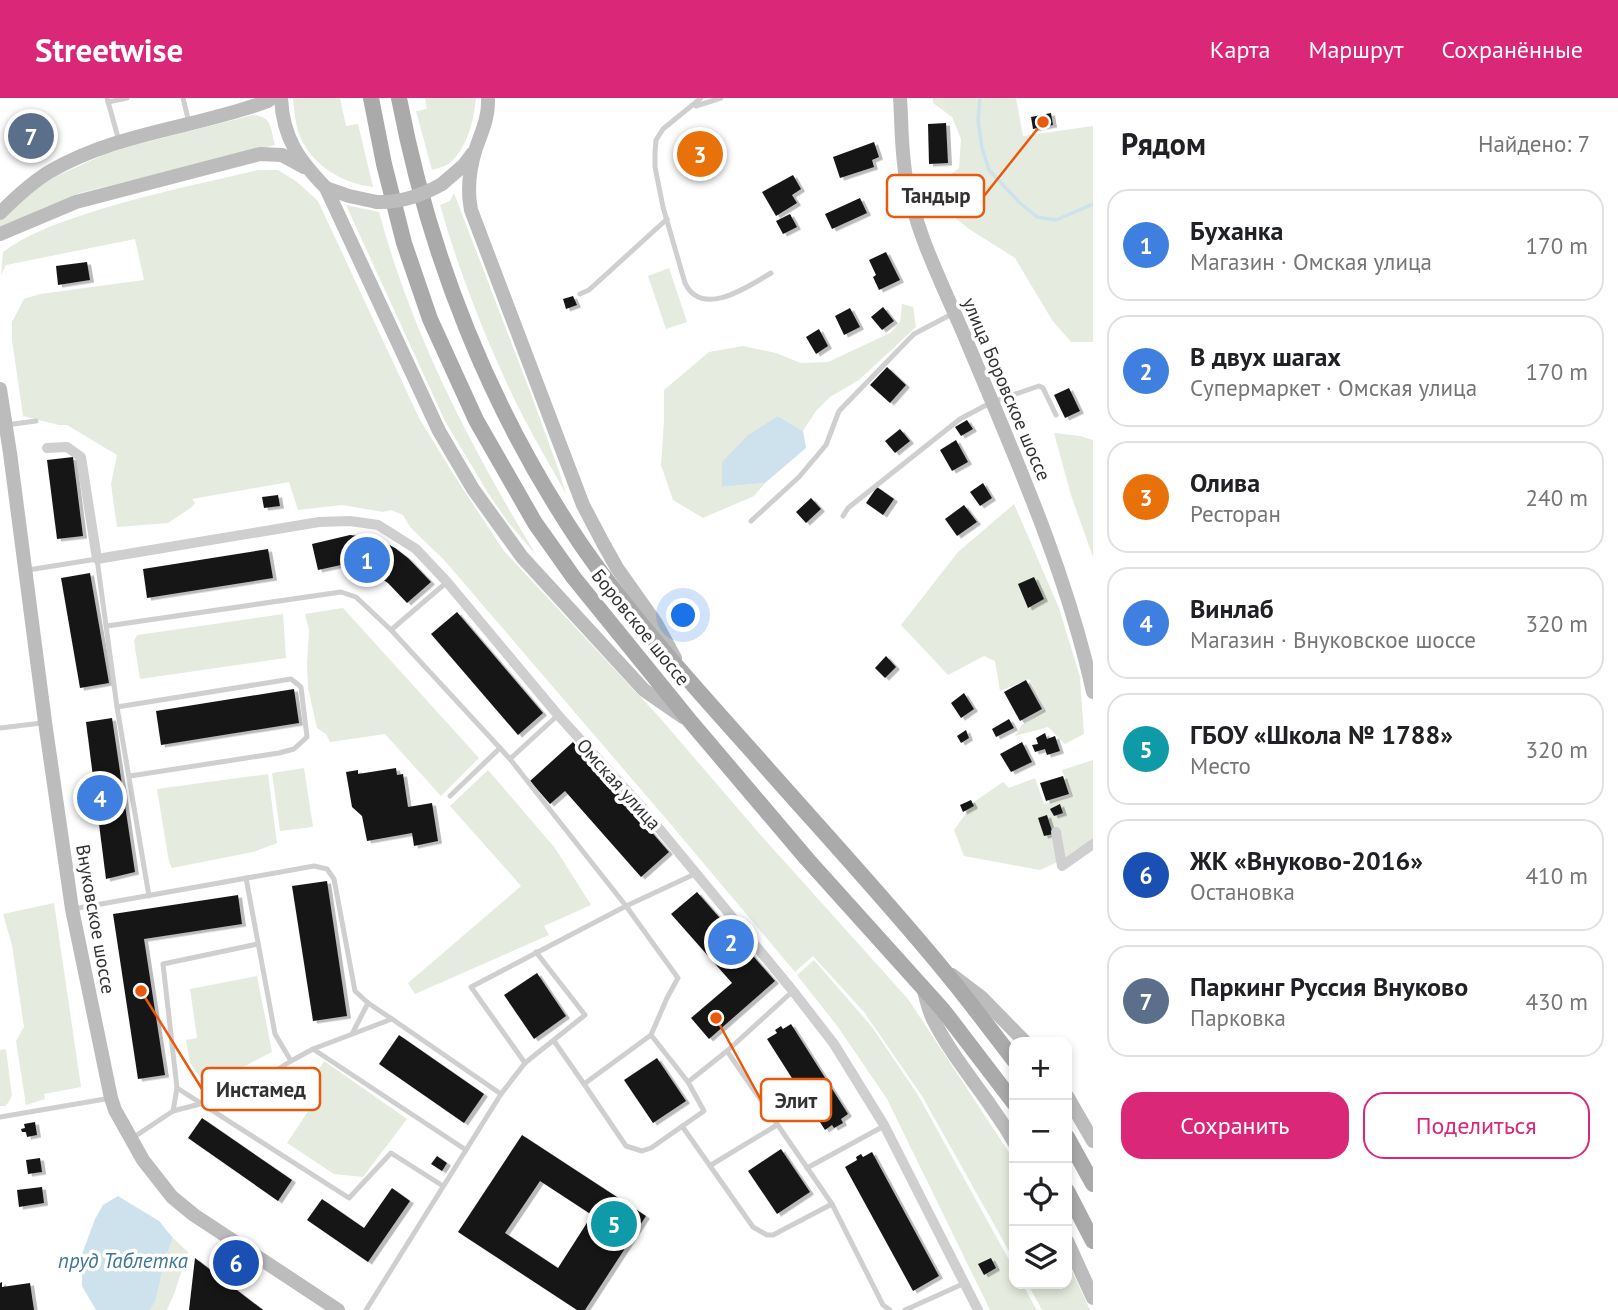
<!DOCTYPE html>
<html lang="ru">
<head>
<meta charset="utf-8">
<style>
	body { margin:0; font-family:"PT Sans",sans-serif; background:#f6f6f6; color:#202124 }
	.controls { position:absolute; right:21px; bottom:21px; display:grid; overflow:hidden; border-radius:14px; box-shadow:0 4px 10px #0003 }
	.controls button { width:63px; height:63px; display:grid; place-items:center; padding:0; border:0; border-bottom:2px solid #e0e0e0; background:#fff; color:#202124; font:35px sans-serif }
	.you { position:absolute; left:684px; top:518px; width:24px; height:24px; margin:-18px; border:5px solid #fff; border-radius:50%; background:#1a73e8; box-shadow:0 0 0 10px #1a73e833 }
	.badge { display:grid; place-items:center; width:46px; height:46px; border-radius:50%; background:#db2777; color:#fff; font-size:23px; font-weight:700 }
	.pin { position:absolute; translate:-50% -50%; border:4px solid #fff; box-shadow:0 2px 7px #0006 }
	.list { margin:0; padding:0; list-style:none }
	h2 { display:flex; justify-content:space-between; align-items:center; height:91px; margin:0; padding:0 28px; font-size:30px }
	h2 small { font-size:23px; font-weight:400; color:#757577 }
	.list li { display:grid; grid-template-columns:46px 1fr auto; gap:21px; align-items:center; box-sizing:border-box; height:112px; margin:0 14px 14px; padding:0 14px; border:2px solid #e0e0e0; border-radius:21px }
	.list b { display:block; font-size:26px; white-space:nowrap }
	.list p { margin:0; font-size:23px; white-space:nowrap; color:#757577 }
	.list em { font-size:23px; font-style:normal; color:#757577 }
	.actions { display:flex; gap:14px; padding:21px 28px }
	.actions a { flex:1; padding:16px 0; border:2px solid #db2777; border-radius:21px; text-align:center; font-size:24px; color:#db2777 }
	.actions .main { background:#db2777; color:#fff }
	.icon { flex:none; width:38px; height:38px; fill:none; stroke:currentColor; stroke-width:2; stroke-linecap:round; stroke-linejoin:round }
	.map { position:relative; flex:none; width:1093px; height:1212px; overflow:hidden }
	header { display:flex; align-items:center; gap:42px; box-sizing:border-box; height:98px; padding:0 35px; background:#db2777; color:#fff }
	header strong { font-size:33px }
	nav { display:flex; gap:38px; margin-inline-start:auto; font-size:24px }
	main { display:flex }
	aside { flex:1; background:#fff }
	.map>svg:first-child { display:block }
	.green { fill:#e5ebde }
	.water { fill:#cee2ed }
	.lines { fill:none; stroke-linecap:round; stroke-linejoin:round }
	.stream { stroke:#cee2ed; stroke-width:3.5 }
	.building { fill:#191919; fill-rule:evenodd; filter:url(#shadow) }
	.lane { stroke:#cfcfcf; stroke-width:5 }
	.street { stroke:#cfcfcf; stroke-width:10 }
	.secondary { stroke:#bcbcbc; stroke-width:14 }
	.primary { stroke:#aaa; stroke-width:16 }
	.secondary-bridge { stroke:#bcbcbc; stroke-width:14 }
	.labels { text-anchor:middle; stroke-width:7; stroke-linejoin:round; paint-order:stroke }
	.street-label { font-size:19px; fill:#323232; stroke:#fff }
	.water-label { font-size:21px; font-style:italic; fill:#3f7695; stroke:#fff }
	.leader { fill:none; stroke:#e8590c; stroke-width:2.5 }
	.callout-dot { fill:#e8590c; stroke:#fff; stroke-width:2.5 }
	.callout { fill:#fff; stroke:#e8590c; stroke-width:2.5 }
	.callout-label { font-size:21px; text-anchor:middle; font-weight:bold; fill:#323232 }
</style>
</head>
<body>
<header>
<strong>Streetwise</strong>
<nav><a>Карта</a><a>Маршрут</a><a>Сохранённые</a></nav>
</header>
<main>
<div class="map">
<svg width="1093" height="1212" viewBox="0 0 1093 1212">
	<defs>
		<filter id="shadow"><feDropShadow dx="4" dy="2.5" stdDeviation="0" flood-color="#0004"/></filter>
	</defs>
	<rect width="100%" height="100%" fill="#fff"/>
	<g class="green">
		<path d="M293 0H340L346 28 358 26 373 89C341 85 309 66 298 33 295 22 294 11 293 0Z"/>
		<path d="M425 0H476C474 21 468 47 452 63 447 68 439 70 432 72L416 13 427 11Z"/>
		<path d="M933 0H1016L1023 38 1093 28V244H1071L1052 222 1015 160 969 131 945 112V81L959 70 961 41 952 19 933 5Z"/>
		<path d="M253 17C273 19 270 30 275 47L80 95 39 112 3 130 0 128V122L5 116 46 83 103 57 131 48Z"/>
		<path d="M258 72H278L296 83 318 103 419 320 457 382 504 453 660 620 758 734 908 901 1014 1062V1162L922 998 864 914 813 858 795 874 668 723 445 463 410 429 403 417 391 412 383 414 342 407 298 412 289 384 192 401 195 405 192 409 168 425 117 429 111 386 117 357 67 327H59L23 318 12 242V224L24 201 40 196 144 182 135 141 6 167 1 177 3 154C27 136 57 125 86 116 142 97 200 86 258 72Z"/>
		<path d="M454 95 531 296 560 376 566 396C547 361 526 327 510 292 482 232 458 170 440 107L450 103Z"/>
		<path d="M346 107 379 114C412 237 471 349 536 457L508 424 488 395 445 323Z"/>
		<path d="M669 170 687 224 666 231 648 178Z"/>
		<path d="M902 206 913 209 916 229 859 282 830 299 816 313 803 333 778 318 723 389 765 385 754 398 703 420 673 402 661 367 664 322V292L709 254 743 248 776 255 801 265 828 264 890 235 900 224Z"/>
		<path d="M1054 335 1080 338 1093 342V459L1071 397Z"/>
		<path d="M1014 406 1059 510 1080 579 1084 636 1065 646 1048 629 1015 638 1022 627 1045 612 1029 581 1000 593 995 563 984 558 948 577 901 527 958 454Z"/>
		<path d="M343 510 479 660 441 698 385 636 330 644 326 636 317 630 308 590 307 567 309 532 305 516Z"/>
		<path d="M283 516 286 560 140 581 134 543 137 537Z"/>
		<path d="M1093 662V741L1062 762 1040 772 964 758 954 732 974 704 1003 684 1009 690 1035 680 1044 706 1072 698 1062 672Z"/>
		<path d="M304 670 313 729 280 733 272 675Z"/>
		<path d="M488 672 555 750 591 807 544 828 549 837 415 896 408 885 521 788 450 708Z"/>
		<path d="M268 676 277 745 253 754 172 770 169 764 157 691Z"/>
		<path d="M54 805 81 989 44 996 45 1001 26 1007 16 943 24 929 12 847 3 816Z"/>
		<path d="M814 862 872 929 918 997 1014 1171V1186H1022L1037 1212H990L887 1001 838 929 797 877Z"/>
		<path d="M257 878 272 954 218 982H202L190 965 186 942 197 940 190 891Z"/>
		<path d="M6 951 12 998 8 1005 5 1008H0V952Z"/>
		<path d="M324 963 407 1021 363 1079 334 1076 287 1045 309 1012 300 1004Z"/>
		<path d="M173 1140 188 1154 174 1196 167 1212H150L156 1202 164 1165Z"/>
		<path d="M1067 1162 1090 1212H1042L1028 1186H1067Z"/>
	</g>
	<g class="water">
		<path d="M778 318 803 333 806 350 765 385 722 389V364L748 337Z"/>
		<path d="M118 1098 159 1123 173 1140 164 1165 156 1202 150 1212H96L82 1188V1156L95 1121 103 1107Z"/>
	</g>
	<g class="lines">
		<path class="stream" d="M980 0 978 22 982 50 989 72 1019 104 1037 119 1056 122 1093 106"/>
	</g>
	<g class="building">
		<path d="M1051 15 1053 27 1033 31 1031 19Z"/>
		<path d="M946 25 948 65 929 66 928 26Z"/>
		<path d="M703 37 713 59 686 70 677 48Z"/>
		<path d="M874 44 879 59 872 62 874 69 840 80 833 59Z"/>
		<path d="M793 77 801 91 792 97 797 105 776 118 762 94Z"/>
		<path d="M860 100 867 115 832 131 825 116Z"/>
		<path d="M790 116 797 129 783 136 776 123Z"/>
		<path d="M886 154 900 182 879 192 873 179 876 177 869 162Z"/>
		<path d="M87 164 90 182 58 187 56 168Z"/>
		<path d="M573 198 577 207 566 211 563 201Z"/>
		<path d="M883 209 894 223 882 232 871 219Z"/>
		<path d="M850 210 860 229 844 237 835 218Z"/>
		<path d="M819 231 828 248 816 256 806 239Z"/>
		<path d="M887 269 906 287 890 305 870 287Z"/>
		<path d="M1069 290 1080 313 1065 320 1054 297Z"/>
		<path d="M967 322 973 331 961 338 955 329Z"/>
		<path d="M900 331 910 343 895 355 885 343Z"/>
		<path d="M956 342 968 364 952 373 940 352Z"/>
		<path d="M73 359 83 438 57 441 47 362Z"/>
		<path d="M983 385 992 400 980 408 970 394Z"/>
		<path d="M877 389 894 401 883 417 866 405Z"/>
		<path d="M278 397 280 408 264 410 262 399Z"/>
		<path d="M811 400 821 411 806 425 796 414Z"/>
		<path d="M964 407 977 424 957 438 945 421Z"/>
		<path d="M350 437 367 439 382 443 395 450 408 460 431 484 407 505 388 485 374 475 360 469 341 467 318 472 312 446Z"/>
		<path d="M268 451 273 480 147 500 143 471Z"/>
		<path d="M90 475 109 585 80 590 61 480Z"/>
		<path d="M1034 479 1044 501 1028 510 1018 486Z"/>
		<path d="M457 514 543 615 518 637 431 536Z"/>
		<path d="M886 558 896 569 885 580 875 570Z"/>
		<path d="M1026 582 1042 611 1020 623 1004 594Z"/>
		<path d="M294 591 299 625 161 647 156 613Z"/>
		<path d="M964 595 974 611 961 620 951 605Z"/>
		<path d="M112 620 135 774 106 781 86 624Z"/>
		<path d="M1009 621 1014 630 996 639 992 631Z"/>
		<path d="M966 632 969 640 961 645 957 638Z"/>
		<path d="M1045 635 1047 641 1055 638 1060 653 1047 657 1045 651 1035 654 1032 647 1038 646 1036 640Z"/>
		<path d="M573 644 669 754 641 779 565 693 550 706 530 683Z"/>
		<path d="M1022 644 1032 664 1011 674 1000 656Z"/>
		<path d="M396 670 397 677 403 676 408 709 432 705 438 743 414 748 412 735 367 743 362 718 352 709 346 674 358 672V676Z"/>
		<path d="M1063 678 1069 696 1046 703 1040 685Z"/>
		<path d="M971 702 974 708 963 714 960 707Z"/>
		<path d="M1060 706 1063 715 1054 718 1050 711Z"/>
		<path d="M1047 717 1053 736 1044 738 1038 720Z"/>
		<path d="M327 783 347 918 313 923 292 788Z"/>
		<path d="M697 794 775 883 709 941 691 920 732 885 671 816Z"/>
		<path d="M238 797 242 826 144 841 165 977 138 981 113 816Z"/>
		<path d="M537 875 566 918 534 941 504 897Z"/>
		<path d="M791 926 848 1016 841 1021 843 1025 834 1030 832 1027 825 1032 767 941 777 935 775 932 781 928 783 931Z"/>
		<path d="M399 937 484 996 464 1025 379 966Z"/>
		<path d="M657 960 686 1003 653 1025 624 982Z"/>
		<path d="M202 1020 292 1082 278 1103 188 1040Z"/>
		<path d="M35 1024 37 1037 27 1039 26 1034H22L21 1031 25 1030 24 1026Z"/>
		<path d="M522 1037 646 1118 585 1212H577L458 1134ZM540 1083 592 1117 558 1170 505 1135Z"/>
		<path d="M781 1051 810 1094 777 1116 748 1073Z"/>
		<path d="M872 1054 939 1178 913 1193 845 1069 857 1062 856 1059 861 1056 863 1059Z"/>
		<path d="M437 1058 447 1065 442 1073 431 1066Z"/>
		<path d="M40 1060 42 1074 28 1076 26 1062Z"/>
		<path d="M42 1089 44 1105 19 1109 17 1092Z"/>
		<path d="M392 1090 410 1103 368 1164 307 1122 322 1101 364 1130Z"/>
		<path d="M195 1160 263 1212H189Z"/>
		<path d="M991 1160 996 1170 984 1177 978 1166Z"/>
		<path d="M2 1184V1189L30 1185 34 1212H0V1185Z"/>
	</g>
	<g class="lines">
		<g class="lane">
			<path d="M107 0 119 43"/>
			<path d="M183 0 189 25"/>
			<path d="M701 0 663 31 656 42 655 54V69L663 109 685 185C702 221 749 188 771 175"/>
			<path d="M108 4 127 0"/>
			<path d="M696 8 721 0"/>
			<path d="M580 196 589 192 667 121"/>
			<path d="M6 327 36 323"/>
			<path d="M843 418 848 410 960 321 992 304 1039 288 1043 290 1056 317"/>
			<path d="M751 423 799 379 826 347 839 313 914 236 952 216"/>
			<path d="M28 472 97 461 117 609 149 798"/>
			<path d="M107 528 341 494 356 499 391 532 447 484"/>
			<path d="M391 532 500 650 450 698"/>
			<path d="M117 609 291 581 301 589 307 639 294 651 279 655 130 678"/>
			<path d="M0 630 42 625"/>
			<path d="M500 650 510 661 558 617"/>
			<path d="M510 661 626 808 678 880 667 900 651 937"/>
			<path d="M246 780 275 936 291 963 313 951"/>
			<path d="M73 811 314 768 327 771 334 781 355 893 368 905 392 921"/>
			<path d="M258 846 163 866 177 990 349 1100 391 1055 443 1088"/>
			<path d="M793 893 727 953 832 1106 883 1207 890 1212"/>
			<path d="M352 936 368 905"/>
			<path d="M554 943 584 986"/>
			<path d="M525 965 471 889 626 808 697 775"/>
			<path d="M688 984 704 1013 651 1050 642 1053 626 1048 584 986 651 937 688 984 727 953"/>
			<path d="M173 1013 177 990"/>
			<path d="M0 1019 111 1000"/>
			<path d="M682 1028 753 1129 767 1137H773L832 1106"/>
			<path d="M131 1041 173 1013 200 1006 275 973 291 963"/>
			<path d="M466 1052 313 951 392 921 501 996"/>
			<path d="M711 1067 777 1027"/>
			<path d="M807 1070 884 1028"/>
			<path d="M366 1212 501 996 525 965 585 917 536 854"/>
			<path d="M905 1212 965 1185"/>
		</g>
		<g class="street">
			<path d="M47 350 67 349 81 359 97 461 319 424 350 423 378 427 416 451 447 484 558 617 638 705 793 893 834 946 884 1027 978 1212"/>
			<path d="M1056 734 1062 768 1093 746"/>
		</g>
		<g class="secondary">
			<path d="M281 0C283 41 299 62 326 90L439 333 473 391 522 459 644 592 683 619"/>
			<path d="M488 0C489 19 482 33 476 50 470 69 467 92 471 112L583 407 603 445 617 470 656 525 675 560"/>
			<path d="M900 0C902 28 901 57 907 85 918 141 945 191 967 244 1015 359 1066 472 1093 594"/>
			<path d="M442 86 464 67 473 55"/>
			<path d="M326 90 349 98 377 104"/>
			<path d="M0 115C15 100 31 85 49 74 117 34 196 30 268 3L272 0"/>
			<path d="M0 136 76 104 260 56 282 57 304 69"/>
			<path d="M0 291 10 355 45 624 72 811 111 1000 115 1012 143 1062 172 1099 194 1117 338 1212"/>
			<path d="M952 877 981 899 1025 944"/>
			<path d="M923 889C926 900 928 911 933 921 955 965 990 1001 1014 1044"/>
			<path d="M1067 998 1093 1043"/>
			<path d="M1067 1143 1093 1200"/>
		</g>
		<g class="primary">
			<path d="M371 0 384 66 404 145 430 221 476 322 535 425 574 480 690 623 807 761 943 912 1014 1005"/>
			<path d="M399 0C429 158 490 311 580 445 630 518 691 585 750 651 814 724 881 796 942 870 967 900 990 931 1014 962"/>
			<path d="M1067 1039 1093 1086"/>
			<path d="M1067 1093 1093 1143"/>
		</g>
		<path class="secondary-bridge" d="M377 104C401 105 421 98 442 86"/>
	</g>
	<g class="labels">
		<g class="street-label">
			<text transform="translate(1007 291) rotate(67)" y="7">улица Боровское шоссе</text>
			<text transform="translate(641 529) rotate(51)" y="7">Боровское шоссе</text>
			<text transform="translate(619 686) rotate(48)" y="7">Омская улица</text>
			<text transform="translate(96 821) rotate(80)" y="7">Внуковское шоссе</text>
		</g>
		<g class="water-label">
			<text x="123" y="1170">пруд Таблетка</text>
		</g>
	</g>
	<path class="leader" d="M1043 24L984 98M141 893L202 991M716 920L761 1002"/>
	<g class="callout-dot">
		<circle cx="1043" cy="24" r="7"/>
		<circle cx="141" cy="893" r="7"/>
		<circle cx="716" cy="920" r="7"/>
	</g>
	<g class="callout">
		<rect x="887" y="77" width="97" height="42" rx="7"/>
		<rect x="202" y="970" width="118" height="42" rx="7"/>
		<rect x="761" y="981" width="70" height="42" rx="7"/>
	</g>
	<g class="callout-label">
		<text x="936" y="105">Тандыр</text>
		<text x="261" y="999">Инстамед</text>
		<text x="796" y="1010">Элит</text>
	</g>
</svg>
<div class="controls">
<button>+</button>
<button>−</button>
<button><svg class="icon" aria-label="locate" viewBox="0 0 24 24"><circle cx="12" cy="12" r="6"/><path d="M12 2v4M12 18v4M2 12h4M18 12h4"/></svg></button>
<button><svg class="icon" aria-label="layers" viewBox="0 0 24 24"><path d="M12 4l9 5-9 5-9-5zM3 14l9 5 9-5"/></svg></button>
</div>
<div class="you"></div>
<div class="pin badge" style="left:367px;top:462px;background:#3f7fe0">1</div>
<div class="pin badge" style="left:731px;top:844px;background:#3f7fe0">2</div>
<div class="pin badge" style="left:700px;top:56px;background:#e8710a">3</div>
<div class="pin badge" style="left:100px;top:700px;background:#3f7fe0">4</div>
<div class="pin badge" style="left:614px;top:1126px;background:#0f9aa8">5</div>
<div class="pin badge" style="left:236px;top:1165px;background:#1a4fb4">6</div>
<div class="pin badge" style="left:31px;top:38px;background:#5c6f8a">7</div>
</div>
<aside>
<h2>Рядом<small>Найдено: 7</small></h2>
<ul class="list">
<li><span class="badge" style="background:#3f7fe0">1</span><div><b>Буханка</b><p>Магазин · Омская улица</p></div><em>170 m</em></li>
<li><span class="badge" style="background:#3f7fe0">2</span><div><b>В двух шагах</b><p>Супермаркет · Омская улица</p></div><em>170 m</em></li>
<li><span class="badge" style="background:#e8710a">3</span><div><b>Олива</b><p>Ресторан</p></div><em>240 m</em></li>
<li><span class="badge" style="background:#3f7fe0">4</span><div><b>Винлаб</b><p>Магазин · Внуковское шоссе</p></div><em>320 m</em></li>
<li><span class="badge" style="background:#0f9aa8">5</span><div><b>ГБОУ «Школа № 1788»</b><p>Место</p></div><em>320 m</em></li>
<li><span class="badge" style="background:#1a4fb4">6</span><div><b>ЖК «Внуково-2016»</b><p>Остановка</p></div><em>410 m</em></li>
<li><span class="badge" style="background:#5c6f8a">7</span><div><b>Паркинг Руссия Внуково</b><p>Парковка</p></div><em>430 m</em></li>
</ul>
<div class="actions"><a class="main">Сохранить</a><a>Поделиться</a></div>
</aside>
</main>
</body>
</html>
